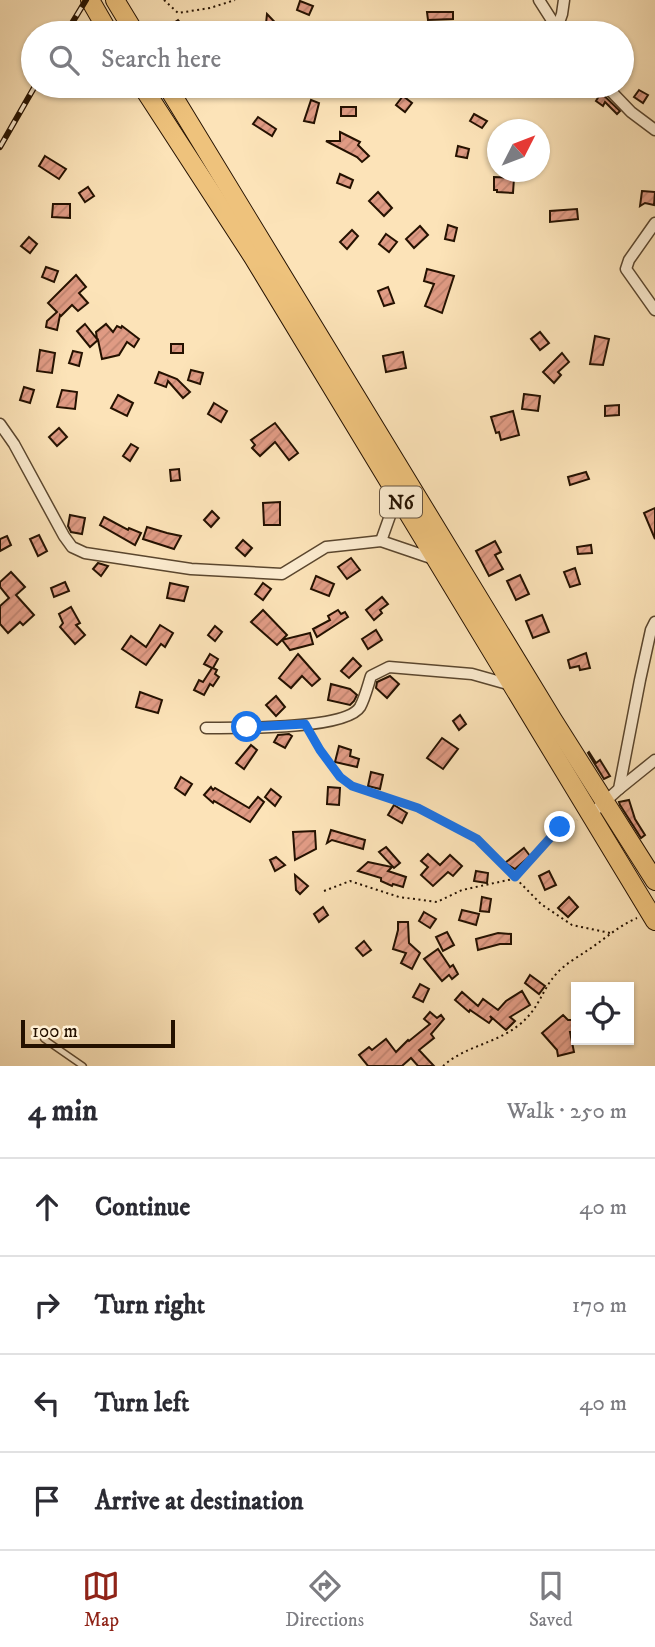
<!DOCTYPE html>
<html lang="en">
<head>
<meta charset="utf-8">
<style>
	body { margin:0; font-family:"IM FELL DW Pica",serif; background:#f7f7f7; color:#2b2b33 }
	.controls { position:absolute; right:21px; bottom:21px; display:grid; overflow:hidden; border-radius:0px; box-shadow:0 2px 5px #0004 }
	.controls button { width:63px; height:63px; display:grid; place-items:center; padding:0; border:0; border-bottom:2px solid #e1e1e2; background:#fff; color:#2b2b33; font:35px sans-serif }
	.compass { position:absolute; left:487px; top:119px; width:63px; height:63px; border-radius:50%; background:#fff; box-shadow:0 2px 5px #0004; rotate:48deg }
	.scale { position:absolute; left:21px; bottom:18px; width:154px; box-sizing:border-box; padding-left:7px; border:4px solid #241100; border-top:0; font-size:19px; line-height:24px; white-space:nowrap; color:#241100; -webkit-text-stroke:5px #fdedd1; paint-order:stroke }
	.stop { position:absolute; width:21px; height:21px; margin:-16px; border:5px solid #1a73e8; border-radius:50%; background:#fff }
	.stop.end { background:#1a73e8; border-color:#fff; box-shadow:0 2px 7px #0008 }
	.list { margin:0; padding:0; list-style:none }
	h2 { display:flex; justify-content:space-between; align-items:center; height:91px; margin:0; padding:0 28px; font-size:30px }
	h2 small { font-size:23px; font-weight:400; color:#7c7c81 }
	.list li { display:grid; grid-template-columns:46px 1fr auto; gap:21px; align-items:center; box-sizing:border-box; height:98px; padding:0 28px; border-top:2px solid #e1e1e2 }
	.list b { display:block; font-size:26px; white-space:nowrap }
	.list em { font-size:23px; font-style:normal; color:#7c7c81 }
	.icon { flex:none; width:38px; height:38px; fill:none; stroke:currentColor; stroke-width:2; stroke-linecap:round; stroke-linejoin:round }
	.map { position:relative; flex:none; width:655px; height:1066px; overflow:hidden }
	.search { position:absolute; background:#fff; box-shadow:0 2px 5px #0004; left:21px; right:21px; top:21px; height:77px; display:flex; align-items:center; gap:18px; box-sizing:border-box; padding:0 24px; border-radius:38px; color:#7c7c81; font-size:26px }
	.sheet { height:483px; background:#fff }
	nav { display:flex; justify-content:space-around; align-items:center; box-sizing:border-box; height:98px; border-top:2px solid #e1e1e2; background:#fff; font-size:19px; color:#7c7c81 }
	nav a { display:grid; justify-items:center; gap:4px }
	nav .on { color:#8f2418 }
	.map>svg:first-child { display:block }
	.building { fill:url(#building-hatch); stroke:#241100; stroke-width:2 }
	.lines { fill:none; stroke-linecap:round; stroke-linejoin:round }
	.service-casing { stroke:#5a462e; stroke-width:8 }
	.minor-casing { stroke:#5a462e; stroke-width:13 }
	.trunk-casing { stroke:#241100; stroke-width:20 }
	.path { stroke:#241100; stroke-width:2; stroke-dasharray:2 3.5; stroke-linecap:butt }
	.service { stroke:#fdedd1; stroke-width:5 }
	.minor { stroke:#fdedd1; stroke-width:10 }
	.trunk { stroke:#eec27c; stroke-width:18 }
	.rail-casing { stroke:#241100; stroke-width:6 }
	.rail { stroke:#fdedd1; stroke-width:3.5; stroke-dasharray:10; stroke-linecap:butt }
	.route { stroke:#1a73e8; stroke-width:9 }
	.labels { text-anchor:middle; stroke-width:5; stroke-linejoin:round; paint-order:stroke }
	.shield { fill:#fdedd1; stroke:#65533f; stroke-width:2 }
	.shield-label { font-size:19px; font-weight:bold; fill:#241100 }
</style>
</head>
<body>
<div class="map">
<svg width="655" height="1066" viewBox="0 0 655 1066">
	<defs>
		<pattern id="building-hatch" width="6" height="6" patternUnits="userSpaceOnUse" patternTransform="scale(1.75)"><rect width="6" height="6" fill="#e09b84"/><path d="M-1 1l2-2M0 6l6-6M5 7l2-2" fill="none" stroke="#c08470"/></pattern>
	</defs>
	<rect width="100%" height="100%" fill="#fce3b8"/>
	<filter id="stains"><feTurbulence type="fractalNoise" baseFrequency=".00286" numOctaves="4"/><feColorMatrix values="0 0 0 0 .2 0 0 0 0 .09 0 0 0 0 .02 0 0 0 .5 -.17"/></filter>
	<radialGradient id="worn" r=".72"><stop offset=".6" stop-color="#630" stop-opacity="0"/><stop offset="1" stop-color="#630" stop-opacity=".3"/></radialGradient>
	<g class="building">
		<path d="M300 1 313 6 309 15 297 10Z"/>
		<path d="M427 12H453V19L428 20Z"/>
		<path d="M267 14 285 33 275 31V33H265Z"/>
		<path d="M178 20 185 29 179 33H173L168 27Z"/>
		<path d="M357 86H382L377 95Z"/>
		<path d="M594 86 620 111 617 114 605 102 603 106 596 101 599 96 592 90Z"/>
		<path d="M639 90 648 95 643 103 634 97Z"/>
		<path d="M403 96 412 103 405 112 396 105Z"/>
		<path d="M311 100 319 103 314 123 304 121Z"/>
		<rect x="341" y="107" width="15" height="9"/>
		<path d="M474 114 487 121 482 128 470 121Z"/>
		<path d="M258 117 276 129 272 136 253 124Z"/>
		<path d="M340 132 360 142 358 145 369 156 362 162 357 157 326 141H340Z"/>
		<path d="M458 146 469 149 467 158 456 156Z"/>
		<path d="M45 156 66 169 59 179 39 166Z"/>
		<path d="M340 174 353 180 350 188 337 183Z"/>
		<path d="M494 177 514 178 513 193 497 192V190H494Z"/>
		<path d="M88 187 94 196 85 202 79 193Z"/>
		<path d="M642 191 655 192 654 205 645 203 640 206Z"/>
		<path d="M378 192 392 208 384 216 369 201Z"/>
		<path d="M53 204H70V218L52 217Z"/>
		<path d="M577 209 578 219 550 222V211Z"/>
		<path d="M448 225 457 228 454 241 445 239Z"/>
		<path d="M420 226 428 235 414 248 406 239Z"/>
		<path d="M352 230 358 236 347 249 340 242Z"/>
		<path d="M386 234 397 242 389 252 379 244Z"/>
		<path d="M29 237 37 244 30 253 21 246Z"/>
		<path d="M46 267 58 271 54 282 42 277Z"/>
		<path d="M427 269 454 276 442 313 425 306 434 284 424 281Z"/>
		<path d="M76 275 86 287 79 293 88 303 78 311 72 305 61 316 60 315 57 330 46 327 47 321 57 312 48 303Z"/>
		<path d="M388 287 394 303 384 306 378 291Z"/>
		<path d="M85 324 97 339 96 332 106 324 113 332 117 326 121 328 122 326 139 339 134 347 127 342 119 355 102 359 98 340 90 347 77 331Z"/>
		<path d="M540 332 549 343 540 350 531 339Z"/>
		<path d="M595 336 609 339 603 365 590 364Z"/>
		<rect x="171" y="344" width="12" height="9"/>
		<path d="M40 350 55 353 52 373 37 371Z"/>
		<path d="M73 351 82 353 79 366 69 363Z"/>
		<path d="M403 352 406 368 386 372 383 356Z"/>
		<path d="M562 353 569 362 558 372 561 375 554 383 543 372Z"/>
		<path d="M191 370 203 373 200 384 188 380Z"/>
		<path d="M159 372 177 379 190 392 183 398 168 381 166 387 155 383Z"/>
		<path d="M24 387 34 390 30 403 20 400Z"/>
		<path d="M62 390 77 392 75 409 57 407Z"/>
		<path d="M524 394 540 396 538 411 522 409Z"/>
		<path d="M118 395 133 403 127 416 111 408Z"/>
		<path d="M214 403 227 411 221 422 208 414Z"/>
		<path d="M619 405V415L605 416V406Z"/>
		<path d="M513 411 519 435 501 440 499 432 496 433 491 417Z"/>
		<path d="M275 423 298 453 289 460 275 442 260 456 252 448 255 445 251 440Z"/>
		<path d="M59 428 67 437 57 446 49 437Z"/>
		<path d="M131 444 138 448 130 461 123 456Z"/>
		<path d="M179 469 180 480 171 481 170 470Z"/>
		<path d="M586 472 589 479 570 485 568 477Z"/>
		<path d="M280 502V525H264L263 503Z"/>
		<path d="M655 508V539L644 513Z"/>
		<path d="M212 511 219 518 211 527 204 520Z"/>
		<path d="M70 515 85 518 82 534 71 532 68 526Z"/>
		<path d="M104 517 128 530 129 528 141 533 135 545 100 525Z"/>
		<path d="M147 527 167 533 181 536 174 549 143 539Z"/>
		<path d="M39 535 47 551 38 556 30 539Z"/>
		<path d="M7 536 11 545 0 551V539Z"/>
		<path d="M243 540 252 548 245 556 236 548Z"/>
		<path d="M495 541 501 552 495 555 503 569 489 576 476 551Z"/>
		<path d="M591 545 592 553 578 554 577 547Z"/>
		<path d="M351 558 360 570 347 579 338 567Z"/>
		<path d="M98 563 108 566 101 576 93 569Z"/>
		<path d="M575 568 580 584 570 587 564 572Z"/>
		<path d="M11 572 25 587 16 595 34 615 23 625 20 622 8 633 0 624V606L9 598 0 587V582Z"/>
		<path d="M520 575 529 594 516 600 507 581Z"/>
		<path d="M316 576 334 584 329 596 311 589Z"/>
		<path d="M65 582 69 591 54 597 51 588Z"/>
		<path d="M170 583 188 587 184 601 167 598Z"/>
		<path d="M263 583 271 589 263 600 255 594Z"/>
		<path d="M382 597 388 604 380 610 382 613 374 620 366 610Z"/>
		<path d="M71 607 80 623 76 625 85 635 75 644 60 627 63 623 59 614Z"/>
		<path d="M263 610 287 635 282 640 310 633 313 644 290 650 282 640 277 645 251 622Z"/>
		<path d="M338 610 341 614 345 612 348 617 317 637 313 629 330 620 328 616Z"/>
		<path d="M542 615 549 632 533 638 526 621Z"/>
		<path d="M160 625 173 633 165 647 161 644 146 665 122 649 131 636 146 647Z"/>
		<path d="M215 626 222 632 215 641 208 635Z"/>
		<path d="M376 630 382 640 368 649 362 639Z"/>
		<path d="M586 653 590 668 580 670 579 666 570 668 568 660Z"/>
		<path d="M210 654 218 659 213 668 217 670 215 674 219 677 213 686 210 684 204 695 194 690 199 680 203 682 212 668 204 664Z"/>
		<path d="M298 654 320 679 312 686 302 676 291 688 279 678Z"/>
		<path d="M353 658 361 666 349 678 341 671Z"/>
		<path d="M390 676 399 684 387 698 376 688 377 682Z"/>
		<path d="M331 684 350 689 357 695 354 701 350 705 328 700Z"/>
		<path d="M140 692 162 700 158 713 136 707Z"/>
		<path d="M276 696 285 707 276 716 266 705Z"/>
		<path d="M460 715 466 724 459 730 453 721Z"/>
		<path d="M289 734 292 736 285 748 274 742 278 735Z"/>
		<path d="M442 738 458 749 443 769 427 758Z"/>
		<path d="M251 745 257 750 244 769 236 763Z"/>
		<path d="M339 746 351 750 350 756 359 759 357 767 335 762Z"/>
		<path d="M589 752 596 763 600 760 610 776 604 779 588 753Z"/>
		<path d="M371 772 383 775 380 789 368 786Z"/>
		<path d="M181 777 192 784 185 795 175 788Z"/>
		<path d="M211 787 213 790 215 788 249 808 258 797 264 802 250 822 214 801 213 803 204 795Z"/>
		<path d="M328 787 340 788 339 805 327 804Z"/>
		<path d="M271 789 281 797 275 806 265 797Z"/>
		<path d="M629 800 635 819 645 835 641 838 620 805 619 802Z"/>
		<path d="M394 805 407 813 402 823 388 815Z"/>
		<path d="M331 830 365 840 363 849 332 840 327 843Z"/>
		<path d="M315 831 316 849 295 860 293 832Z"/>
		<path d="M386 847 400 863 394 868 379 852Z"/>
		<path d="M524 848 530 856 515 869 505 863Z"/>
		<path d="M428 854 440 865 450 855 462 866 453 876 448 872 433 886 421 875 428 867 421 861Z"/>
		<path d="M276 857 285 865 275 871 270 860Z"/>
		<path d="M368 862 392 867 388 871 406 877 403 887 393 884 392 886 381 881V878L358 871Z"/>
		<path d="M476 871 488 873 487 883 474 881Z"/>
		<path d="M549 871 556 885 545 890 539 876Z"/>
		<path d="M295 875 308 886 300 894 296 890Z"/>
		<path d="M482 897 491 899 489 912 480 911Z"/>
		<path d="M569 897 578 907 568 917 558 908Z"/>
		<path d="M323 907 328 915 319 922 314 914Z"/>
		<path d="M462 910 479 914 476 925 459 920Z"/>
		<path d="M424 912 436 919 430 928 419 921Z"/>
		<path d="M398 922H408L409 943 420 953 412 969 401 963 406 953 393 949 398 930Z"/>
		<path d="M447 932 454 945 443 951 436 937Z"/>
		<path d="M498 933 511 934V944H500L478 950 476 939Z"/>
		<path d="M364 941 371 950 363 956 356 948Z"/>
		<path d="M438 949 450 967 453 965 458 974 452 979 449 975 442 981 424 959Z"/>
		<path d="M530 975 545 986 539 994 525 983Z"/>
		<path d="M420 984 429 989 423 1002 413 997Z"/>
		<path d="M522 991 530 1005 510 1017 515 1021 506 1030 490 1016 492 1019 489 1023 470 1010 469 1012 455 1000 462 992 478 1006 483 999 498 1010 506 1001Z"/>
		<path d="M430 1012 437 1018 441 1015 444 1019 431 1034 434 1038 419 1050 434 1066H418L411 1058 402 1066H368L359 1055 369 1047 372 1050 386 1039 396 1052 408 1040 409 1041 430 1024 424 1019Z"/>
		<path d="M563 1015 568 1020H576V1032H570L574 1052 558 1056 557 1050 542 1033Z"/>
	</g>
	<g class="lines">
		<g class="service-casing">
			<path id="service" d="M44 1039 83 1066"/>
		</g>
		<g class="minor-casing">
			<g id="minor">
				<path d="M539 0 560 33"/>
				<path d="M557 28 562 14 564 0"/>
				<path d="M606 86 631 112 655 130"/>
				<path d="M655 223 629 260 626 269 655 310"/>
				<path d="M0 424 14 444 64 536 72 547 85 553 191 569 282 574 326 547 354 544 381 541 434 559"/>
				<path d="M381 541 397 496"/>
				<path d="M206 728C234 728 346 730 360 707 365 698 368 685 371 676L389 667 472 674 511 685"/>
				<path d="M619 789 655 760"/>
				<path d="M589 816 619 789 640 680 651 630 655 622"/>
			</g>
		</g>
		<g class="trunk-casing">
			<g id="trunk">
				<path d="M90 0 109 33"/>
				<path d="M115 0 135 33"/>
				<path d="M142 86 253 257 655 921"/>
				<path d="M167 86 553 720 655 881"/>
			</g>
		</g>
		<g class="path">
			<path d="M164 0 178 13 210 8 235 0"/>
			<path d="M311 734 340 777 352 786 418 808 477 839 541 904 572 925 610 933"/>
			<path d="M324 891 350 881 399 897 437 902 462 890 513 879 560 827 577 820"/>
			<path d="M443 1066C465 1046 495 1044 519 1025 541 1007 540 992 557 973 565 964 578 957 588 950 605 939 618 926 637 918"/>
		</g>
		<use href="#service" class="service"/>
		<use href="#minor" class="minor"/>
		<use href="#trunk" class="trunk"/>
		<g class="rail-casing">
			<g id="rail">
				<path d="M66 33 86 0"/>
				<path d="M0 147 35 86"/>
			</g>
		</g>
		<use href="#rail" class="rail"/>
	</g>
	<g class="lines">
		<path class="route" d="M247 727 305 724 320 750 340 777 352 786 418 808 477 839 515 877 560 827"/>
	</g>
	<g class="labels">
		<rect class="shield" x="380" y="486.5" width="42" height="31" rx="5"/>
		<g class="shield-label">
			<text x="401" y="509">N6</text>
		</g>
	</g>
	<rect width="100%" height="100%" filter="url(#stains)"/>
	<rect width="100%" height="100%" fill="url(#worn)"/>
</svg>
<div class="controls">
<button><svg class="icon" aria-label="locate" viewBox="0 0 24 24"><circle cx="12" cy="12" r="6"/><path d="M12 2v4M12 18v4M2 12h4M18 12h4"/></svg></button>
</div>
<svg class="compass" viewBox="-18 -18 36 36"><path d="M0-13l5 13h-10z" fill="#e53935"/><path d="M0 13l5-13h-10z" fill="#7c7c81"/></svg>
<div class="scale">100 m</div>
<div class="stop" style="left:247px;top:727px"></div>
<div class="stop end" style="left:560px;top:827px"></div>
<div class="search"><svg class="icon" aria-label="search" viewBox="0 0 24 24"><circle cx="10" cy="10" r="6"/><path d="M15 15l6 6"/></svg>Search here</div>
</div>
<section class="sheet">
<h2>4 min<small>Walk · 250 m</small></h2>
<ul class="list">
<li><svg class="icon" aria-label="ahead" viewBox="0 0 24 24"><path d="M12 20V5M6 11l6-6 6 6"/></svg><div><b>Continue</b></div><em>40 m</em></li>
<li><svg class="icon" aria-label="right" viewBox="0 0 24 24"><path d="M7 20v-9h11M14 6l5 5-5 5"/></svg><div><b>Turn right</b></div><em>170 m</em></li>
<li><svg class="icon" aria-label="left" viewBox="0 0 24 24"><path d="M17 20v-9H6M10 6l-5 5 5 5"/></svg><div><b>Turn left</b></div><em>40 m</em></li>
<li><svg class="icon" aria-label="arrive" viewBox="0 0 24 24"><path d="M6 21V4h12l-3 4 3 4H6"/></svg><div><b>Arrive at destination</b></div></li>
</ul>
</section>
<nav>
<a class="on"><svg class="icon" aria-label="map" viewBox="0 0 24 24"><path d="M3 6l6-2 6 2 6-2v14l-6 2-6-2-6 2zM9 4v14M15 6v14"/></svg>Map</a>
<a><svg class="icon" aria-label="directions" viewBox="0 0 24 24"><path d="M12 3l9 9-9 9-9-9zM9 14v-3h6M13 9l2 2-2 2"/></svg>Directions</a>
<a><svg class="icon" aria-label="saved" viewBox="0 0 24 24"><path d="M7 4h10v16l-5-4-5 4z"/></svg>Saved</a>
</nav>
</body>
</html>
